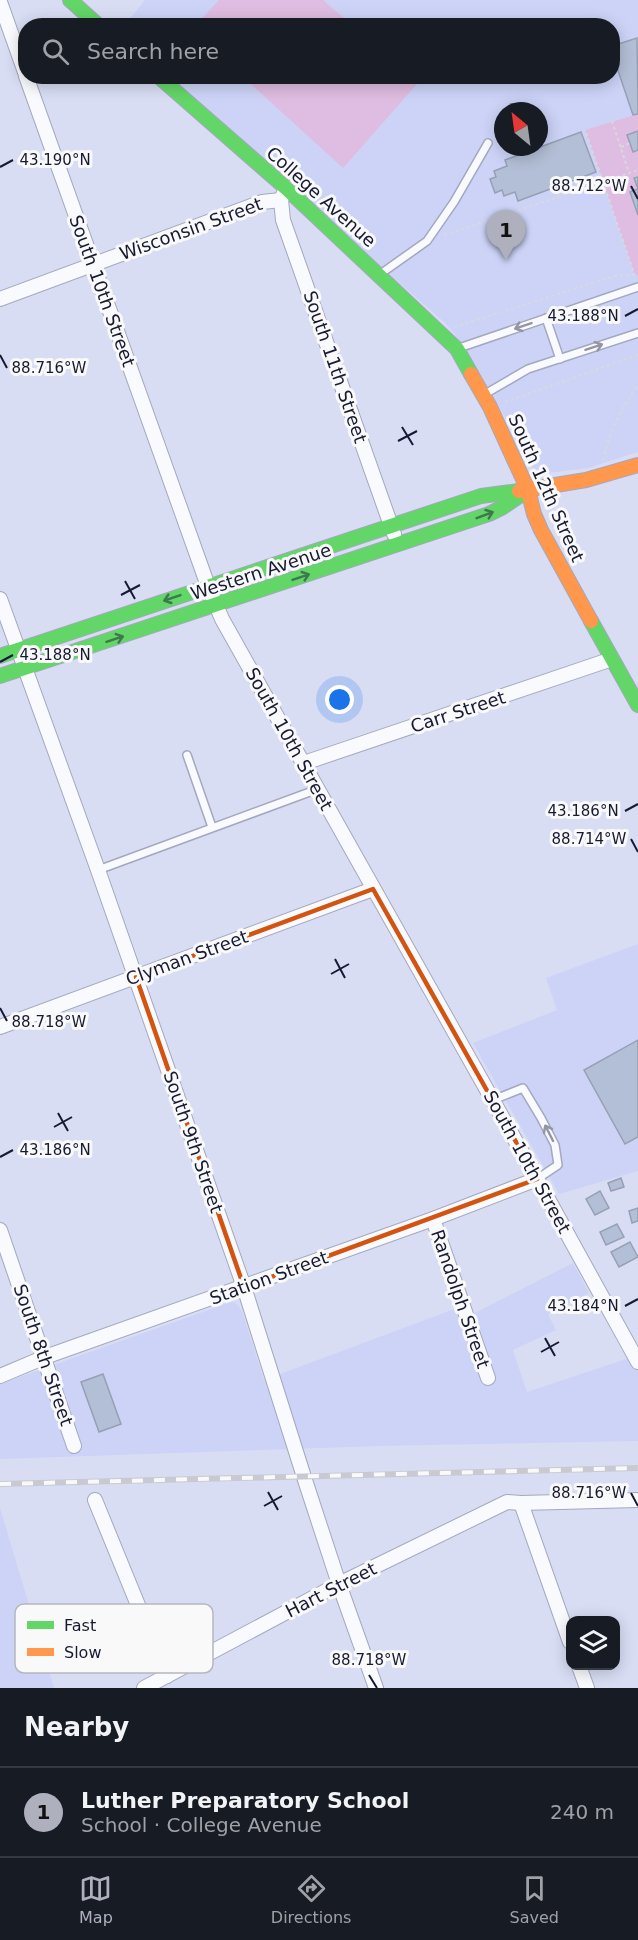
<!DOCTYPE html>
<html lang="en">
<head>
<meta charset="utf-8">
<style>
	body { margin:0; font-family:"DejaVu Sans",sans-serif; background:#20242c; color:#f1f3f6 }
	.controls { position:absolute; right:18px; bottom:18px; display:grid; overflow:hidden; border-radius:12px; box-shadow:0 3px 15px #0003 }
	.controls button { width:54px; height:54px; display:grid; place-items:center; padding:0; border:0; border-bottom:2px solid #363941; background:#171b24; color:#f1f3f6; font:30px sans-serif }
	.compass { position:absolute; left:494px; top:102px; width:54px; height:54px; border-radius:50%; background:#171b24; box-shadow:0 3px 15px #0003; rotate:331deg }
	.you { position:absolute; left:340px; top:700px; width:21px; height:21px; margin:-15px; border:4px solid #fff; border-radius:50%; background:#1a73e8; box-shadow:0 0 0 9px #1a73e833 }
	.badge { display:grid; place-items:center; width:39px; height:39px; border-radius:50%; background:#aeb0bd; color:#111; font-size:20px; font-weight:700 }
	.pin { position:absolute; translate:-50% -50px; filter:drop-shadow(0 2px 3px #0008) }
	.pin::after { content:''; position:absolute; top:32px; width:21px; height:18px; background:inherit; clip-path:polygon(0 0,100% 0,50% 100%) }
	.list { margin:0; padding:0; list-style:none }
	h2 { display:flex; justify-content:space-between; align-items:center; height:78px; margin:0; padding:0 24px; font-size:26px }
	h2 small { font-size:20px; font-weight:400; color:#9ea1a6 }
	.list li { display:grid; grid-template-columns:39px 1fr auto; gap:18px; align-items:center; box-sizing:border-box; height:90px; padding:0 24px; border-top:2px solid #363941 }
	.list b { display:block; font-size:22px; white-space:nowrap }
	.list p { margin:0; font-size:20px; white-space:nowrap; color:#9ea1a6 }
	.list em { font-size:20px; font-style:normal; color:#9ea1a6 }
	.icon { flex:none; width:33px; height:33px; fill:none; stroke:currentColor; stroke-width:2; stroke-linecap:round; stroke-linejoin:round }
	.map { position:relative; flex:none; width:638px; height:1688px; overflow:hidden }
	.search { position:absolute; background:#171b24; box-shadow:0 3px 15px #0003; left:18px; right:18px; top:18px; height:66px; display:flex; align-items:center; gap:15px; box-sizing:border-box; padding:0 21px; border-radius:24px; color:#9ea1a6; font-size:22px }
	.sheet { height:168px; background:#171b24 }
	nav { display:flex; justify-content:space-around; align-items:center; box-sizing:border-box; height:84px; border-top:2px solid #363941; background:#171b24; font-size:16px; color:#9ea1a6 }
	nav a { display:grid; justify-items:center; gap:3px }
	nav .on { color:#aeb0bd }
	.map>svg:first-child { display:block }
	.built { fill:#ccd3f7; fill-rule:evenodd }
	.green { fill:#dfbce1 }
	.building { fill:#b3bfd6; stroke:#96a0b4; stroke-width:1.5 }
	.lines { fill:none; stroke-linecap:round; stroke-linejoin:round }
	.lane-casing { stroke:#a4a8be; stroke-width:10 }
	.street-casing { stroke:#a4a8be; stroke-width:16 }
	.fast-casing { stroke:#a4a8be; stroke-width:16 }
	.slow-casing { stroke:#a4a8be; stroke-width:16 }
	.path { stroke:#d8d9e0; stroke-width:2; stroke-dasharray:3 3; stroke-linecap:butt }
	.lane { stroke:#f9fafd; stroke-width:7 }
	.street { stroke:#f9fafd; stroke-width:14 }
	.fast { stroke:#63d668; stroke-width:14 }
	.slow { stroke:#ff974d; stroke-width:14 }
	.rail-casing { stroke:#c9cad1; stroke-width:6 }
	.rail { stroke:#f9f9f9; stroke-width:4; stroke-dasharray:11; stroke-linecap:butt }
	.oneway { stroke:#9395a2 }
	.oneway2 { stroke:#3d784e }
	.marked { fill:none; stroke:#d35310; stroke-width:4.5; stroke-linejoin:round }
	.ticks { fill:none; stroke:#171a33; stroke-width:2 }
	.labels { text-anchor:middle; stroke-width:6; stroke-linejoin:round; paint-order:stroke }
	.street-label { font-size:18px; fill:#171a33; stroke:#f9f9f9 }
	.key { fill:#f9f9f9; stroke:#b5b6be; stroke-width:1.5 }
	.key-label { font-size:16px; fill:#171a33 }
	.ticks-label { font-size:15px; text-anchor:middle; fill:#171a33; stroke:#f9f9f9; stroke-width:6; stroke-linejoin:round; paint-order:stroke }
</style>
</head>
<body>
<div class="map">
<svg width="638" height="1688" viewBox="0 0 638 1688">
	<rect width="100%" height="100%" fill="#d8ddf4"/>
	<g class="built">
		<path d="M145 0H638V452L588 468 548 473 539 472 533 468 483 378 454 333 445 323 165 77 612 76V26H124ZM503 111H539V147H503Z"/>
		<path d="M638 944V1171L559 1194 473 1043 557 1010 546 978Z"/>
		<path d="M573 1263 589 1293 548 1314 556 1330 513 1350 527 1392 638 1355V1441L378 1446 0 1459V1384L228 1303 234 1302 239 1306 243 1314 264 1380 457 1308 461 1320Z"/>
		<path d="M0 1508 54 1688H0Z"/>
	</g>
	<g class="green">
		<path d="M219 0H323L352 25H196Z"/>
		<path d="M409 77 417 84 343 168 243 77Z"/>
		<path d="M638 114V131L627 135 633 152 638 150V177L634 179 638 189 630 192 638 215V275L635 276 585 130Z"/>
	</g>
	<g class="building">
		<path d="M637 38 638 114 633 115 612 53V46Z"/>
		<path d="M638 131V150L633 152 627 135Z"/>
		<path d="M581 132 596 172 518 201 515 192 504 196 502 190 495 193 490 179 496 177 494 171 507 166 505 160Z"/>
		<path d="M638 177V215L630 192 638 189 634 178Z"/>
		<path d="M638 1040V1137L625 1144 584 1070Z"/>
		<path d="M621 1178 624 1187 611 1191 608 1183Z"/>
		<path d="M600 1191 609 1208 595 1215 586 1199Z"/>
		<path d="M638 1208V1221L632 1223 629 1211Z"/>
		<path d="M617 1224 624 1237 606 1245 600 1232Z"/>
		<path d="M630 1242 638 1257 619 1267 611 1252Z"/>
		<path d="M103 1374 121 1424 99 1432 81 1382Z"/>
	</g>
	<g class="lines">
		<g class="lane-casing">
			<g id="lane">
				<path d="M379 275 427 241 454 202 488 143"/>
				<path d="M546 318 560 359"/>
				<path d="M459 348 638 287"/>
				<path d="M485 394 528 369 638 333"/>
				<path d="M187 755 212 827"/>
				<path d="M98 870 318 789"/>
				<path d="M493 1100 523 1088 541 1118 555 1145 558 1165 537 1179"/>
			</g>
		</g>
		<g class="street-casing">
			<g id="street">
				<path d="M0 2 26 75"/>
				<path d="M26 76 208 586 222 619 537 1179 638 1362"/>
				<path d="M286 188 281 200 283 220 394 534"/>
				<path d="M0 299 262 202 281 200"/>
				<path d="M0 599 98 870 244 1287 304 1477 339 1584 376 1688"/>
				<path d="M304 763 612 659"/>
				<path d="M0 1027 373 889"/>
				<path d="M433 1219 488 1378"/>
				<path d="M0 1230 74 1446"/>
				<path d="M0 1376 45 1357 433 1219 537 1179"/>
				<path d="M95 1500 167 1676"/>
				<path d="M521 1503 570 1642"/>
				<path d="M579 1666 587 1688"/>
				<path d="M144 1688 339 1584 507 1502 521 1503 638 1500"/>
			</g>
		</g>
		<g class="fast-casing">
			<g id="fast">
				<path d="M70 0 99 26"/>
				<path d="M158 76 286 188 457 349 471 374"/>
				<path d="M591 621 638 705"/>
				<path d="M0 656 481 496 519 491"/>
				<path d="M0 676 489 514 503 507 528 490"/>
			</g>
		</g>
		<g class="slow-casing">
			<g id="slow">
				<path d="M471 374 490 407 528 490 534 514 541 530 591 621"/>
				<path d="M519 491 586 480 638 465"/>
			</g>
		</g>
		<g class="path">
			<path d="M612 121 629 173"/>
			<path d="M621 147 630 143"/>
			<path d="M444 235 603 182 585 130"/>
			<path d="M635 276 603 182 638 170"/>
			<path d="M454 327 618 275H638"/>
			<path d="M505 402 638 355"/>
			<path d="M603 460C609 434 621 407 638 385"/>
		</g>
		<use href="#lane" class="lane"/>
		<use href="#street" class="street"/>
		<use href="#fast" class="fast"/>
		<use href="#slow" class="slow"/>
		<g class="rail-casing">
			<path id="rail" d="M0 1484 638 1468"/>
		</g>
		<use href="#rail" class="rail"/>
	</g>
	<defs><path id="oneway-shaft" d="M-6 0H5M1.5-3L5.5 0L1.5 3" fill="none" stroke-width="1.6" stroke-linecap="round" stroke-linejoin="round" transform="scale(1.5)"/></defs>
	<g class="oneway">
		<use href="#oneway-shaft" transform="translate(523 326) rotate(161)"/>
		<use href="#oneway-shaft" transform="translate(594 347) rotate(-18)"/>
		<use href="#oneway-shaft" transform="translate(549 1133) rotate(-117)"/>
	</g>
	<g class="oneway2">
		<use href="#oneway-shaft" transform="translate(485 515) rotate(-21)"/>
		<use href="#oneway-shaft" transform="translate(301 577) rotate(-19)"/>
		<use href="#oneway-shaft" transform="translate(172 598) rotate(161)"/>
		<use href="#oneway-shaft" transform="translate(115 639) rotate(-18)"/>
	</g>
	<path class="marked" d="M373 889 537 1179 244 1287 136 977Z"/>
	<path class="ticks" d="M0 167 13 160M631 186 638 199M625 316 638 309M0 355 7 368M402 427 413 445M398 441 417 431M125 581 135 599M121 595 140 585M0 662 13 655M625 811 638 804M631 839 638 852M335 959 345 978M331 974 349 964M0 1008 7 1021M58 1113 68 1131M54 1127 72 1117M0 1157 13 1150M625 1306 638 1299M545 1338 555 1356M541 1352 559 1342M268 1492 278 1510M631 1493 638 1506M264 1506 282 1496M369 1675 377 1688"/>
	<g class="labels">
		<g class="street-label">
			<text transform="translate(321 197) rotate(42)" y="6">College Avenue</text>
			<text transform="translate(191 229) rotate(-20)" y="6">Wisconsin Street</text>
			<text transform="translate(102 291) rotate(70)" y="6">South 10th Street</text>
			<text transform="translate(335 367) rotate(71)" y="6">South 11th Street</text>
			<text transform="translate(546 488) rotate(66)" y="6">South 12th Street</text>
			<text transform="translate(261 572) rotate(-18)" y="6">Western Avenue</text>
			<text transform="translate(458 712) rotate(-18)" y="6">Carr Street</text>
			<text transform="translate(289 739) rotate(61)" y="6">South 10th Street</text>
			<text transform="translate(187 958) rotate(-20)" y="6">Clyman Street</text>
			<text transform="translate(193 1142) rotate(71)" y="6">South 9th Street</text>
			<text transform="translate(527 1162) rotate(61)" y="6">South 10th Street</text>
			<text transform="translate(269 1278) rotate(-20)" y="6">Station Street</text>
			<text transform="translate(460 1299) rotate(71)" y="6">Randolph Street</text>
			<text transform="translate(43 1355) rotate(71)" y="6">South 8th Street</text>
			<text transform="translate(331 1590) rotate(-27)" y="6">Hart Street</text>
		</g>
	</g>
	<rect x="15" y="1604" width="198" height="69" rx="9" class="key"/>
	<rect x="27" y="1621" width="27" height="8" fill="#63d668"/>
	<rect x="27" y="1648" width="27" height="8" fill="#ff974d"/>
	<g class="key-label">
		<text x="64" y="1631">Fast</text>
		<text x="64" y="1658">Slow</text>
	</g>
	<g class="ticks-label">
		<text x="55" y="165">43.190°N</text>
		<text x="589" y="191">88.712°W</text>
		<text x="583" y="321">43.188°N</text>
		<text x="49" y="373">88.716°W</text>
		<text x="55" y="660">43.188°N</text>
		<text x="583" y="816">43.186°N</text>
		<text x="589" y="844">88.714°W</text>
		<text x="49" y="1027">88.718°W</text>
		<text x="55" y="1155">43.186°N</text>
		<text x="583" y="1311">43.184°N</text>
		<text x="589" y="1498">88.716°W</text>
		<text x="369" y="1665">88.718°W</text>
	</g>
</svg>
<div class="controls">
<button><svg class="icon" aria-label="layers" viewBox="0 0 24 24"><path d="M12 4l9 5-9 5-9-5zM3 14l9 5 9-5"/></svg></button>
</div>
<svg class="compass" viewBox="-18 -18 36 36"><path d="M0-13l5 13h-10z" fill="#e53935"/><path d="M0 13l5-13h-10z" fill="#9ea1a6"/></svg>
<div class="you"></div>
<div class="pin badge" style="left:506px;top:260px">1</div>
<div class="search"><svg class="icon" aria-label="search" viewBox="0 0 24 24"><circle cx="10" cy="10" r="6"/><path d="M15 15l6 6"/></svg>Search here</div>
</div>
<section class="sheet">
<h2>Nearby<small></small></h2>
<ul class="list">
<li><span class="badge">1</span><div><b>Luther Preparatory School</b><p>School · College Avenue</p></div><em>240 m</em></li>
</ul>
</section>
<nav>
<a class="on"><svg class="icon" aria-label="map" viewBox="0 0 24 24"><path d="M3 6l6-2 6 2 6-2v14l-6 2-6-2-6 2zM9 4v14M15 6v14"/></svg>Map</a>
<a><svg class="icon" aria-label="directions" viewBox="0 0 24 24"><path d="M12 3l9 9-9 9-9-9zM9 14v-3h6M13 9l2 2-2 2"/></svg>Directions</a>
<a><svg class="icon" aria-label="saved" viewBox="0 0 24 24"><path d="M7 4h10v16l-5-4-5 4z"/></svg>Saved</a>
</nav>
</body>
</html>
